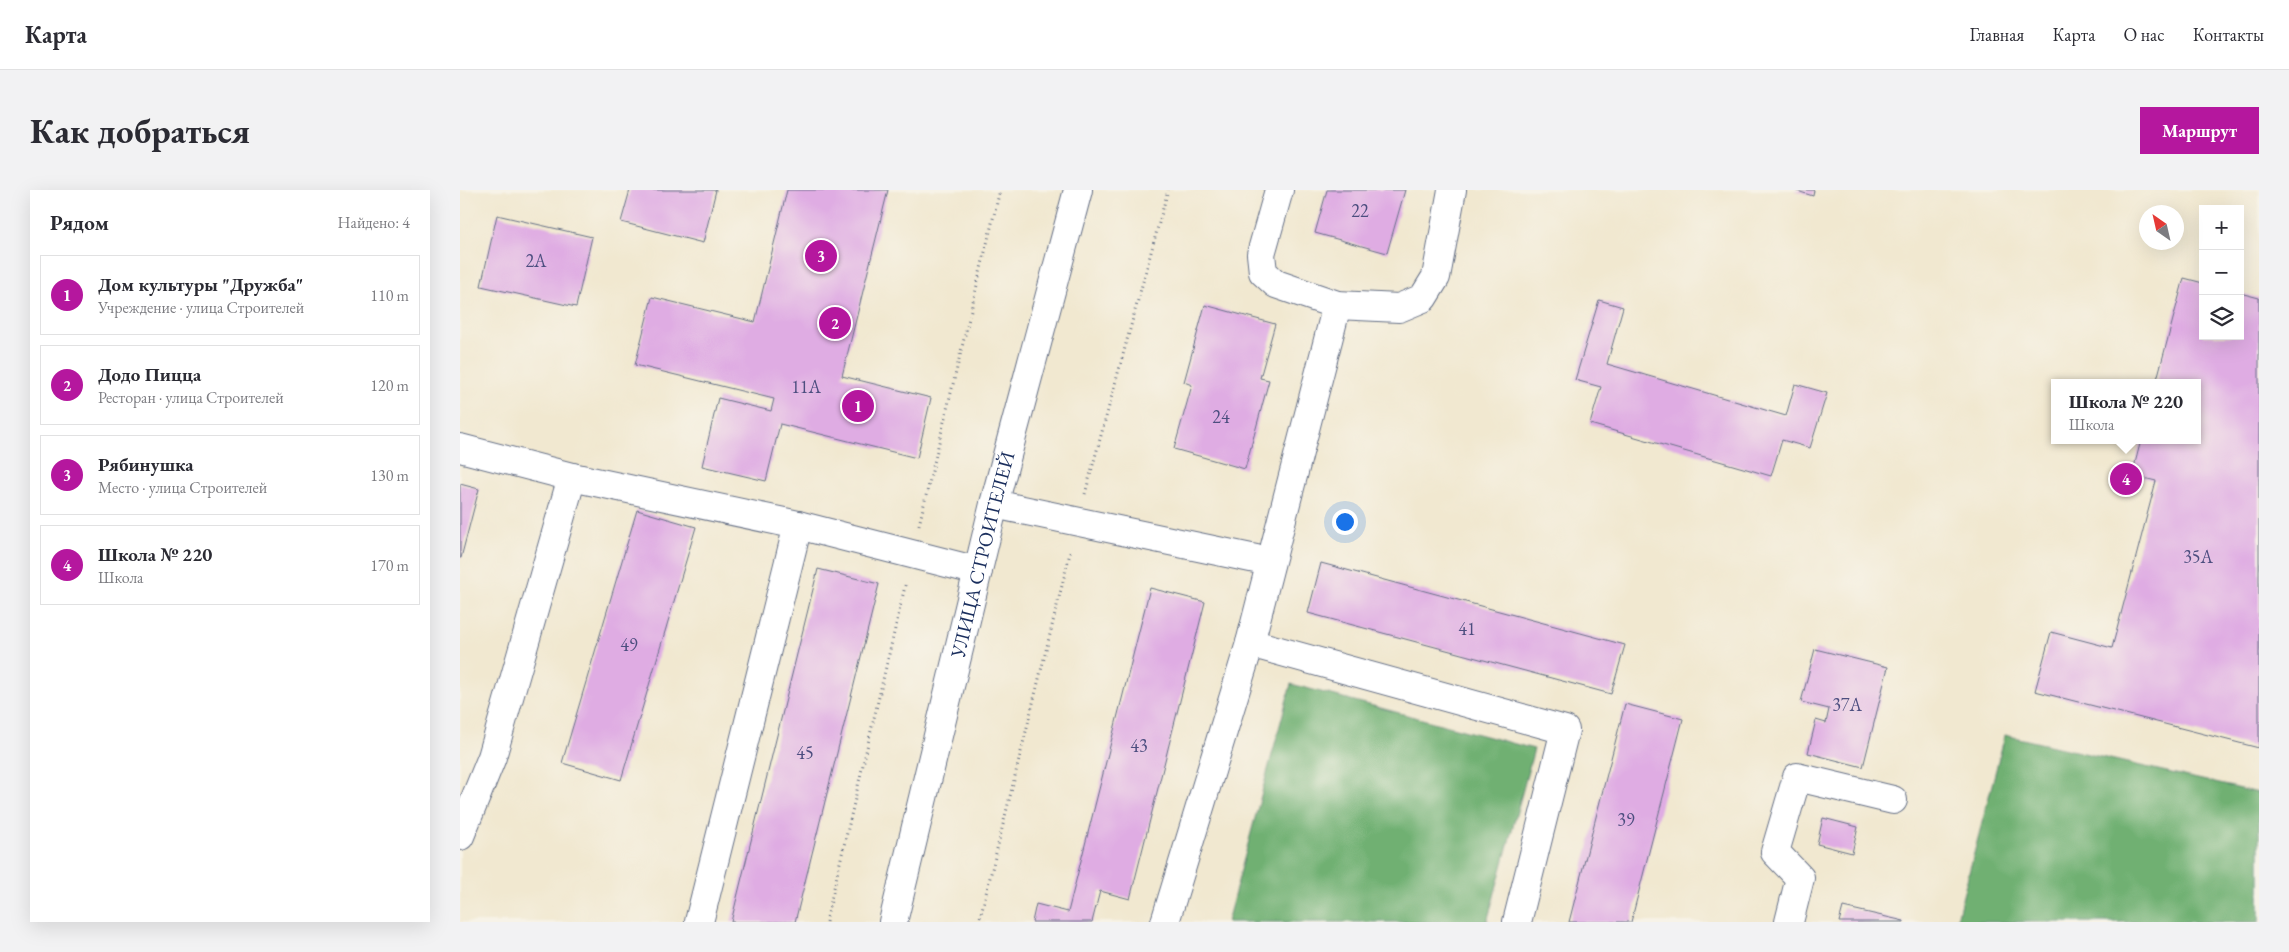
<!DOCTYPE html>
<html lang="ru">
<head>
<meta charset="utf-8">
<style>
	body { margin:0; font-family:"EB Garamond",serif; background:#f2f2f3; color:#2b2b33 }
	.controls { position:absolute; right:15px; top:15px; display:grid; overflow:hidden; border-radius:0px; box-shadow:0 5px 20px #0002 }
	.controls button { width:45px; height:45px; display:grid; place-items:center; padding:0; border:0; border-bottom:1px solid #e1e1e2; background:#fff; color:#2b2b33; font:25px sans-serif }
	.compass { position:absolute; left:1679px; top:15px; width:45px; height:45px; border-radius:50%; background:#fff; box-shadow:0 5px 20px #0002; rotate:326deg }
	.you { position:absolute; left:884px; top:331px; width:18px; height:18px; margin:-12px; border:4px solid #fff; border-radius:50%; background:#1a73e8; box-shadow:0 0 0 8px #1a73e833 }
	.badge { display:grid; place-items:center; width:32px; height:32px; border-radius:50%; background:#b5179e; color:#fff; font-size:16px; font-weight:700 }
	.pin { position:absolute; translate:-50% -50%; border:2px solid #fff; box-shadow:0 1px 5px #0006 }
	.popup { position:absolute; left:1591px; top:189px; width:150px; height:65px; box-sizing:border-box; display:grid; place-content:center; border-radius:0px; background:#fff; filter:drop-shadow(0 1px 4px #0005); font-size:16px; white-space:nowrap; color:#7c7c81 }
	.popup b { font-size:19px; color:#2b2b33 }
	.popup::after { content:''; position:absolute; left:50%; top:100%; margin-left:-10px; border:10px solid transparent; border-top-color:#fff }
	.list { margin:0; padding:0; list-style:none }
	h2 { display:flex; justify-content:space-between; align-items:center; height:65px; margin:0; padding:0 20px; font-size:21px }
	h2 small { font-size:16px; font-weight:400; color:#7c7c81 }
	.list li { display:grid; grid-template-columns:32px 1fr auto; gap:15px; align-items:center; box-sizing:border-box; height:80px; margin:0 10px 10px; padding:0 10px; border:1px solid #e1e1e2; border-radius:0px }
	.list b { display:block; font-size:19px; white-space:nowrap }
	.list p { margin:0; font-size:16px; white-space:nowrap; color:#7c7c81 }
	.list em { font-size:16px; font-style:normal; color:#7c7c81 }
	.icon { flex:none; width:28px; height:28px; fill:none; stroke:currentColor; stroke-width:2; stroke-linecap:round; stroke-linejoin:round }
	.map { position:relative; flex:none; width:1799px; height:732px; overflow:hidden; border-radius:0px }
	header { display:flex; align-items:center; gap:30px; box-sizing:border-box; height:70px; padding:0 25px; background:#fff; border-bottom:1px solid #e1e1e2 }
	header strong { font-size:24px }
	nav { display:flex; gap:28px; margin-inline-start:auto; font-size:18px }
	.intro { display:flex; align-items:center; justify-content:space-between; box-sizing:border-box; height:120px; padding:0 30px }
	h1 { margin:0; font-size:35px }
	.button { padding:12px 22px; border-radius:0px; background:#b5179e; color:#fff; font-size:18px; font-weight:700 }
	main { display:flex; gap:30px; padding:0 30px }
	aside { flex:1; background:#fff; border-radius:0px; box-shadow:0 5px 20px #0002 }
	.map>svg:first-child { display:block }
	.forest { fill:#70b072; stroke:#467068 }
	.building { fill:#dface3 }
	.lines { fill:none; stroke-linecap:round; stroke-linejoin:round }
	.minor-casing { stroke:#667086; stroke-width:30 }
	.path { stroke:#667086; stroke-width:3; stroke-dasharray:1 4; stroke-linecap:butt }
	.minor { stroke:#fff; stroke-width:28 }
	.labels { text-anchor:middle; stroke-width:5; stroke-linejoin:round; paint-order:stroke }
	.number-label { font-size:18px; fill:#4c4e7f }
	.street-label { font-size:20px; fill:#1b2f5e; stroke:#f7f3e8 }
</style>
</head>
<body>
<header>
<strong>Карта</strong>
<nav><a>Главная</a><a>Карта</a><a>О нас</a><a>Контакты</a></nav>
</header>
<div class="intro"><h1>Как добраться</h1><a class="button">Маршрут</a></div>
<main>
<aside>
<h2>Рядом<small>Найдено: 4</small></h2>
<ul class="list">
<li><span class="badge">1</span><div><b>Дом культуры &quot;Дружба&quot;</b><p>Учреждение · улица Строителей</p></div><em>110 m</em></li>
<li><span class="badge">2</span><div><b>Додо Пицца</b><p>Ресторан · улица Строителей</p></div><em>120 m</em></li>
<li><span class="badge">3</span><div><b>Рябинушка</b><p>Место · улица Строителей</p></div><em>130 m</em></li>
<li><span class="badge">4</span><div><b>Школа № 220</b><p>Школа</p></div><em>170 m</em></li>
</ul>
</aside>
<div class="map">
<svg width="1799" height="732" viewBox="0 0 1799 732">
	<rect width="100%" height="100%" fill="#f7f3e8"/>
	<filter id="ink" filterUnits="userSpaceOnUse"><feTurbulence type="fractalNoise" baseFrequency=".02" numOctaves="2"/><feDisplacementMap in="SourceGraphic" scale="10" xChannelSelector="R" yChannelSelector="G"/><feConvolveMatrix kernelMatrix="1 2 1 2 8 2 1 2 1" color-interpolation-filters="sRGB"/></filter>
	<filter id="wash" filterUnits="userSpaceOnUse"><feTurbulence type="fractalNoise" baseFrequency=".0096" numOctaves="4" result="noise"/><feDisplacementMap in="SourceGraphic" scale="20" xChannelSelector="R" yChannelSelector="G"/><feGaussianBlur stdDeviation="1.12" result="paint"/><feColorMatrix in="noise" values="0 0 0 0 0 0 0 0 0 0 0 0 0 0 0 0 0 1.4 0 .05"/><feComposite in="paint" operator="in"/></filter>
	<g filter="url(#wash)">
		<rect width="100%" height="100%" fill="#f1e8d0"/>
		<g class="forest">
			<path d="M831 494 1074 559 1027 732H767Z"/>
			<path d="M1545 545 1799 603V732H1496Z"/>
		</g>
		<g id="blocks">
			<g class="building">
				<path d="M170 0H256L243 53 161 32Z"/>
				<path d="M327 0H428L382 186 471 208 457 268 320 234 306 291 242 276 258 208 311 221 314 209 175 175 192 107 295 132Z"/>
				<path d="M867 0H945L927 63 855 43Z"/>
				<path d="M1334 0H1354L1353 6Z"/>
				<path d="M37 25 132 47 116 117 21 96Z"/>
				<path d="M1724 88 1743 93V146H1780V103L1799 108V558L1575 501 1591 442 1652 458 1696 291 1672 285 1681 250H1737V193H1696Z"/>
				<path d="M1139 110 1163 117 1147 174 1326 226 1335 194 1367 203 1350 258 1322 250 1311 286 1130 234 1141 197 1115 190Z"/>
				<path d="M745 115 815 134 800 188 809 190 785 279 714 259 732 195 724 192Z"/>
				<path d="M0 294 19 299 1 368H0Z"/>
				<path d="M177 320 236 337 161 590 102 573Z"/>
				<path d="M861 373 1165 455 1151 504 848 423Z"/>
				<path d="M358 379 419 394 335 732H271Z"/>
				<path d="M690 398 745 412 670 709 640 701 632 732H572L576 714 608 722Z"/>
				<path d="M1355 459 1428 477 1403 577 1348 563 1356 530 1366 533 1369 519 1341 512Z"/>
				<path d="M1165 514 1223 529 1171 732H1109Z"/>
				<path d="M1363 628 1398 637 1392 663 1357 654Z"/>
				<path d="M1383 717 1444 731V732H1379Z"/>
			</g>
		</g>
	</g>
	<g filter="url(#ink)">
		<use href="#blocks" fill-opacity="0" stroke="#667086" stroke-width="1"/>
		<g class="lines">
			<g class="minor-casing">
				<g id="minor">
					<path d="M819 0 801 64 803 82 816 94 877 115 939 118 963 108 976 87 992 0"/>
					<path d="M0 258 112 287 338 335"/>
					<path d="M534 314 810 372"/>
					<path d="M790 453 1105 540 1057 732"/>
					<path d="M0 646 32 567 112 287"/>
					<path d="M239 732 338 335 518 381"/>
					<path id="s1" d="M433 732 534 314 618 0"/>
					<path d="M705 732 790 453 877 115"/>
					<path d="M1329 732 1340 688 1315 662 1337 587 1433 610"/>
				</g>
			</g>
			<g class="path">
				<path d="M625 304 708 0"/>
				<path d="M459 335 540 0"/>
				<path d="M366 732 446 392"/>
				<path d="M519 732 611 359"/>
			</g>
			<use href="#minor" class="minor"/>
		</g>
	</g>
	<g class="labels">
		<g class="number-label">
			<text x="900" y="27">22</text>
			<text x="76" y="77">2А</text>
			<text x="346" y="203">11А</text>
			<text x="761" y="233">24</text>
			<text x="1738" y="373">35А</text>
			<text x="1007" y="445">41</text>
			<text x="169" y="461">49</text>
			<text x="1387" y="521">37А</text>
			<text x="679" y="562">43</text>
			<text x="345" y="569">45</text>
			<text x="1166" y="636">39</text>
		</g>
		<g class="street-label">
			<text dy="7" stroke="none"><textPath href="#s1" startOffset="378">УЛИЦА СТРОИТЕЛЕЙ</textPath></text>
		</g>
	</g>
</svg>
<div class="controls">
<button>+</button>
<button>−</button>
<button><svg class="icon" aria-label="layers" viewBox="0 0 24 24"><path d="M12 4l9 5-9 5-9-5zM3 14l9 5 9-5"/></svg></button>
</div>
<svg class="compass" viewBox="-18 -18 36 36"><path d="M0-13l5 13h-10z" fill="#e53935"/><path d="M0 13l5-13h-10z" fill="#7c7c81"/></svg>
<div class="you"></div>
<div class="pin badge" style="left:398px;top:216px">1</div>
<div class="pin badge" style="left:375px;top:133px">2</div>
<div class="pin badge" style="left:361px;top:66px">3</div>
<div class="pin badge" style="left:1666px;top:289px">4</div>
<div class="popup"><b>Школа № 220</b>Школа</div>
</div>
</main>
</body>
</html>
